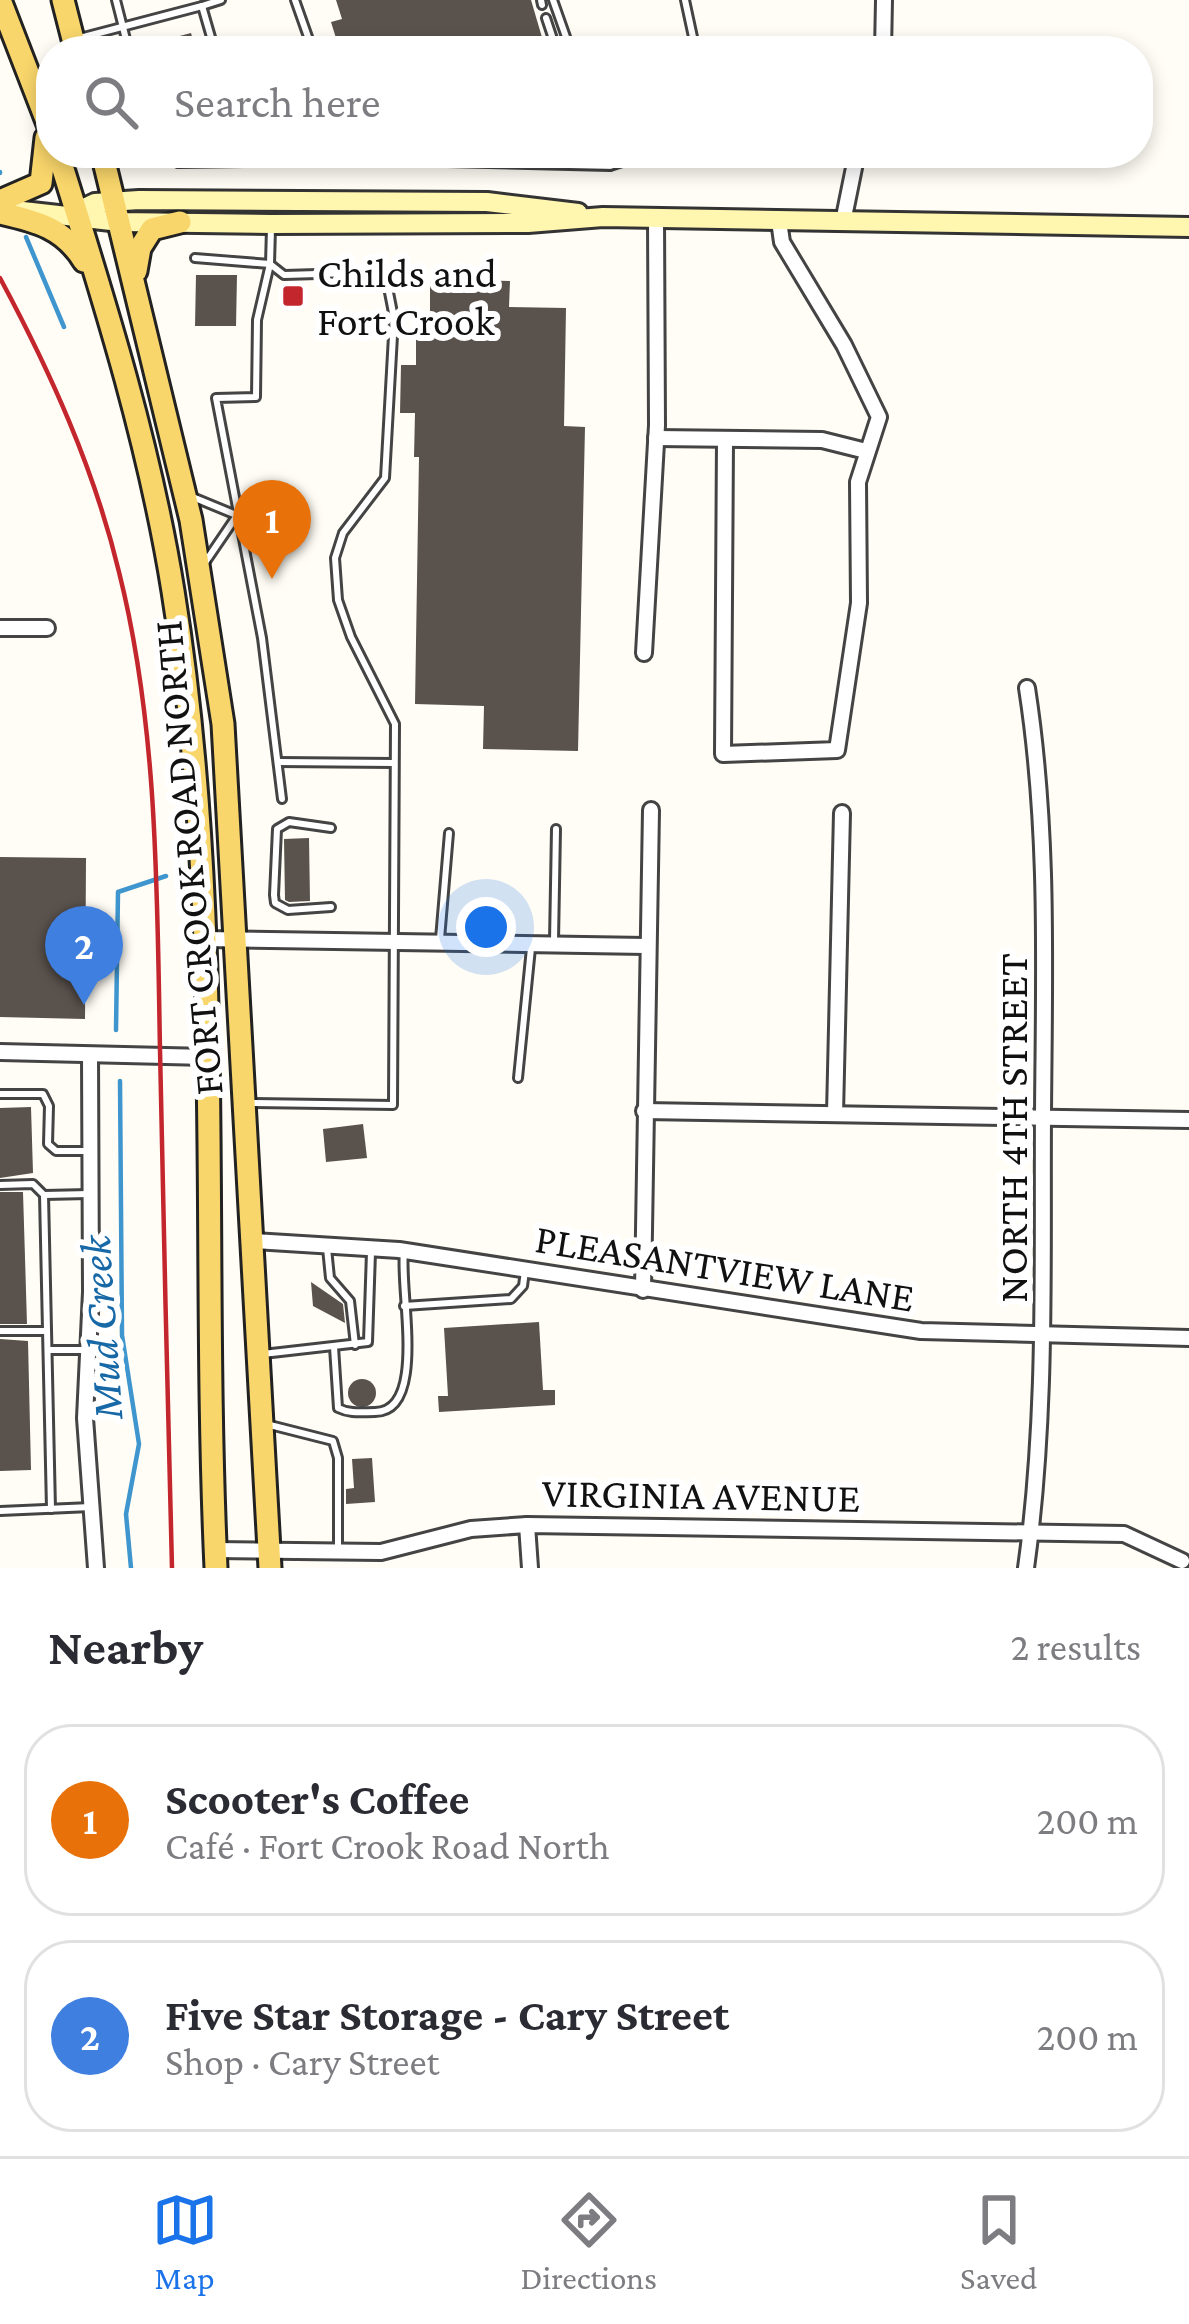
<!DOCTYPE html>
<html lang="en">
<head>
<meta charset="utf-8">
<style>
	body { margin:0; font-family:"Crimson Pro",serif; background:#f7f7f7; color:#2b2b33 }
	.you { position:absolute; left:486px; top:927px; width:42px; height:42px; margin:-30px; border:9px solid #fff; border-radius:50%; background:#1a73e8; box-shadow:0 0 0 18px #1a73e833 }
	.badge { display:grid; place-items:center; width:78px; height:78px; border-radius:50%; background:#1a73e8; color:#fff; font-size:39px; font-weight:700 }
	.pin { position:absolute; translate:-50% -99px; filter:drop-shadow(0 3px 6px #0008) }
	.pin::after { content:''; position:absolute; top:63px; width:42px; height:36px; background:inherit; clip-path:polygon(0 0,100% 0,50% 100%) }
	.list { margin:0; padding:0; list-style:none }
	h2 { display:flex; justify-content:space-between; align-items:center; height:156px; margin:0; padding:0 48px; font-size:51px }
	h2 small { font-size:39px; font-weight:400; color:#7c7c81 }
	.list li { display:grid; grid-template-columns:78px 1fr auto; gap:36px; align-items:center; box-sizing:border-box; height:192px; margin:0 24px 24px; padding:0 24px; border:3px solid #e1e1e2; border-radius:48px }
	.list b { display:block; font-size:45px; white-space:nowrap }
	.list p { margin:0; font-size:39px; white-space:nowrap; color:#7c7c81 }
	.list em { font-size:39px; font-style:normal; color:#7c7c81 }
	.icon { flex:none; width:66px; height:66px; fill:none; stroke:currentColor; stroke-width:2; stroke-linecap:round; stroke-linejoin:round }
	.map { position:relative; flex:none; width:1189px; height:1568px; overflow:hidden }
	.search { position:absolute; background:#fff; box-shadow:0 6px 18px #0003; left:36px; right:36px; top:36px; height:132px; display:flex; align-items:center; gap:30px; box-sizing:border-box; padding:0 42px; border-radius:48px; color:#7c7c81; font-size:45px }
	.sheet { height:588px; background:#fff }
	nav { display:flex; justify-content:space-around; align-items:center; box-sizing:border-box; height:168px; border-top:3px solid #e1e1e2; background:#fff; font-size:33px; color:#7c7c81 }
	nav a { display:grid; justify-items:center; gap:6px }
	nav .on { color:#1a73e8 }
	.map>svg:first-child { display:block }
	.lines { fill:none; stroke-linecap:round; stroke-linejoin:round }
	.stream { stroke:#3f96cf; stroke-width:4.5 }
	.building { fill:#5a524d }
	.lane-casing { stroke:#444; stroke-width:12 }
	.street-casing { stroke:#444; stroke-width:20 }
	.secondary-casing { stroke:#333; stroke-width:24 }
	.primary-casing { stroke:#222; stroke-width:27 }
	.lane { stroke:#fff; stroke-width:6 }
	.street { stroke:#fff; stroke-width:14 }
	.secondary { stroke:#fff6b0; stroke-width:18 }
	.primary { stroke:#f9d66b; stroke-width:21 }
	.rail { stroke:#c4262e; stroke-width:4.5 }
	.poi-dot { fill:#c4262e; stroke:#fff; stroke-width:4.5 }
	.labels { text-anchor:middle; stroke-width:12; stroke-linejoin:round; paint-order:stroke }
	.poi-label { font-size:42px; fill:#111; stroke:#fff; text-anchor:start }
	.street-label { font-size:42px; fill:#111; stroke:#fff }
	.water-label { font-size:45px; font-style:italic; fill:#1768a6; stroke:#fff }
</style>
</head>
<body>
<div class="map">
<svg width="1189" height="1568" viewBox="0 0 1189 1568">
	<rect width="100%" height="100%" fill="#fffdf5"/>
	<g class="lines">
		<g class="stream">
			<path d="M0 172V173"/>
			<path d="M26 237 64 327"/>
			<path d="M116 1030 118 892 166 876"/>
			<path d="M120 1081 122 1335 139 1444 126 1514 131 1568"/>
		</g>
	</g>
	<g class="building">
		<path d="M336 0H531L546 51H340L331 22 342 19Z"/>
		<path d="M191 33 196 51H138V47Z"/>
		<path d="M196 275H237L236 326H195Z"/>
		<path d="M430 279 510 281 509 307 566 308 564 426 585 427 578 751 483 749 484 706 415 704 419 457H414L415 413H400L401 365H416V320L430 321Z"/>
		<path d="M309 838 310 901 289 902 285 900 284 839Z"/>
		<path d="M0 857 86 858 85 1019 0 1017Z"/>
		<path d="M31 1107 33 1173 0 1178V1108Z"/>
		<path d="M363 1124 367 1158 326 1162 323 1129Z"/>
		<path d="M0 1192H23L27 1324H0Z"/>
		<path d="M311 1282 343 1304 345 1323 313 1306Z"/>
		<path d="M539 1322 543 1390H555V1405L439 1412 438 1396H448L444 1328Z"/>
		<path d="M0 1339 28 1341 31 1470 0 1471Z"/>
		<circle cx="362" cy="1393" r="14"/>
		<path d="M372 1458 375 1502 346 1504V1489L354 1488 352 1459Z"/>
	</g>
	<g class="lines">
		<g class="lane-casing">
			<g id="lane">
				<path d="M116 0 129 51"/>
				<path d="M295 0 313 51"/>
				<path d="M541 0 542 5"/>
				<path d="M553 0 571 51"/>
				<path d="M685 0 696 51"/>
				<path d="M202 6 221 0"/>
				<path d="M546 18 557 51"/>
				<path d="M76 39 202 6 215 51"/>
				<path d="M157 153 178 163 245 162"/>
				<path d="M243 153 245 162 362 160 364 153"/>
				<path d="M605 153 610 166"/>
				<path d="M362 160 610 166 650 153"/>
				<path d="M271 228 270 264 257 320 256 397 216 398 262 638 282 799"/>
				<path d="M195 258 270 264 284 275 385 272 394 318 385 478 343 533 335 558 338 600 351 637 395 724 393 1105 250 1103"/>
				<path d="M195 498 241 517"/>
				<path d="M204 564 236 517"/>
				<path d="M278 762 394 763"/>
				<path d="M331 828 289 822 277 829 274 895 275 903 288 910 331 907"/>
				<path d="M440 939 449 833"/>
				<path d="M554 941 556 829"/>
				<path d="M518 1078 531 948"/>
				<path d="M0 1094H43L49 1106 48 1144 56 1151H88"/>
				<path d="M0 1185 33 1184 44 1195 89 1194"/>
				<path d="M44 1195 51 1509"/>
				<path d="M327 1248 330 1278 350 1301 355 1345"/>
				<path d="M404 1306 511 1299 523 1286 525 1271"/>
				<path d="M0 1331H44"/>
				<path d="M334 1347 338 1408C350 1414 362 1412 375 1412 428 1412 399 1289 404 1252"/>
				<path d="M48 1350H86"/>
				<path d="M263 1354 368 1342 371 1252"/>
				<path d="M266 1424 333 1441 338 1458V1549"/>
				<path d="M0 1511 91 1507"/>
			</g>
		</g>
		<g class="street-casing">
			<g id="street">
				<path d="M883 51 884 0"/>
				<path d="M843 222 857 153"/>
				<path d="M656 438 822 440 866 451"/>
				<path d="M725 441 723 754 837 750 859 603 858 482 879 417 844 345 782 242 779 221"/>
				<path d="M0 628H47"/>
				<path d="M644 653 657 425 656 218"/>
				<path d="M203 939 646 946"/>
				<path d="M0 1052 207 1057"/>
				<path d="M90 1055 91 1292 85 1418 96 1568"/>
				<path d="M644 1111 1189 1120"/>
				<path d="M835 1114 842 813"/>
				<path d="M253 1241 399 1250 921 1331 1189 1338"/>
				<path d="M643 1290 651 810"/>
				<path d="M527 1525 530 1568"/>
				<path d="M215 1550 381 1552 471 1529 527 1525 1124 1534 1182 1561"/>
				<path d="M1026 1568C1047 1417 1042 1266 1043 1114 1044 970 1049 830 1027 688"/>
			</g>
		</g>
		<g class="secondary-casing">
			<g id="secondary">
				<path d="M5 209 120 222 271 224 528 223 603 217 1189 227"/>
				<path d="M76 212 95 203 139 200 487 202 578 213"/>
			</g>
		</g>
		<g class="primary-casing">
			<g id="primary">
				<path d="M0 0 51 132"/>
				<path d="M63 0 76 51"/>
				<path d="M58 153C103 297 149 441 173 591 225 913 201 1243 216 1568"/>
				<path d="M102 153 191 520 223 724 270 1568"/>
				<path d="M0 201 41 183 46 138"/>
				<path d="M0 213C36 221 64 228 84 261"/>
				<path d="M136 271 140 248 152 229 180 222"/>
			</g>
		</g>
		<use href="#lane" class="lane"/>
		<use href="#street" class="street"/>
		<use href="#secondary" class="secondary"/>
		<use href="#primary" class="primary"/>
		<path class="rail" d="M0 278C50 371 94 468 119 572 158 727 157 891 160 1050 163 1223 168 1395 172 1568"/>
	</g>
	<rect class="poi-dot" x="281" y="284" width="24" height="24" rx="6"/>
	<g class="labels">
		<g class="poi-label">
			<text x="317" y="287">Childs and<tspan x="317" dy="48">Fort Crook</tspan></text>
		</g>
		<g class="street-label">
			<text transform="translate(187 858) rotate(-95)" y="15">FORT CROOK ROAD NORTH</text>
			<text transform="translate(1012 1128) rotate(-90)" y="15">NORTH 4TH STREET</text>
			<text transform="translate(725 1267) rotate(9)" y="15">PLEASANTVIEW LANE</text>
			<text transform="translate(701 1494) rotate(1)" y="15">VIRGINIA AVENUE</text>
		</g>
		<g class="water-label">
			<text transform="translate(100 1328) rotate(-94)" y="16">Mud Creek</text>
		</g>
	</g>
</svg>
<div class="you"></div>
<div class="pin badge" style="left:272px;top:579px;background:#e8710a">1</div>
<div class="pin badge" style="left:84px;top:1005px;background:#3f7fe0">2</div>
<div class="search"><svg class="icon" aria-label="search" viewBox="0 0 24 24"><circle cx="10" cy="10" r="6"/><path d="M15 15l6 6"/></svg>Search here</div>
</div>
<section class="sheet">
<h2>Nearby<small>2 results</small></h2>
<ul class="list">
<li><span class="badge" style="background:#e8710a">1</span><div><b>Scooter's Coffee</b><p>Café · Fort Crook Road North</p></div><em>200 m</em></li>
<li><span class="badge" style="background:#3f7fe0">2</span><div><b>Five Star Storage - Cary Street</b><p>Shop · Cary Street</p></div><em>200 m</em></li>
</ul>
</section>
<nav>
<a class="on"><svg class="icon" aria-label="map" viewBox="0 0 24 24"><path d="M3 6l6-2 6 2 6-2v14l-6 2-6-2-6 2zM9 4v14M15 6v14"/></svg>Map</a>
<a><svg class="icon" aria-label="directions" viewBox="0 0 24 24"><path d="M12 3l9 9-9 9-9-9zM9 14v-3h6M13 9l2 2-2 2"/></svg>Directions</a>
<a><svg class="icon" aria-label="saved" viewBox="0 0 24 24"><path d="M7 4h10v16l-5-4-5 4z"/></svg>Saved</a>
</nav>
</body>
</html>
